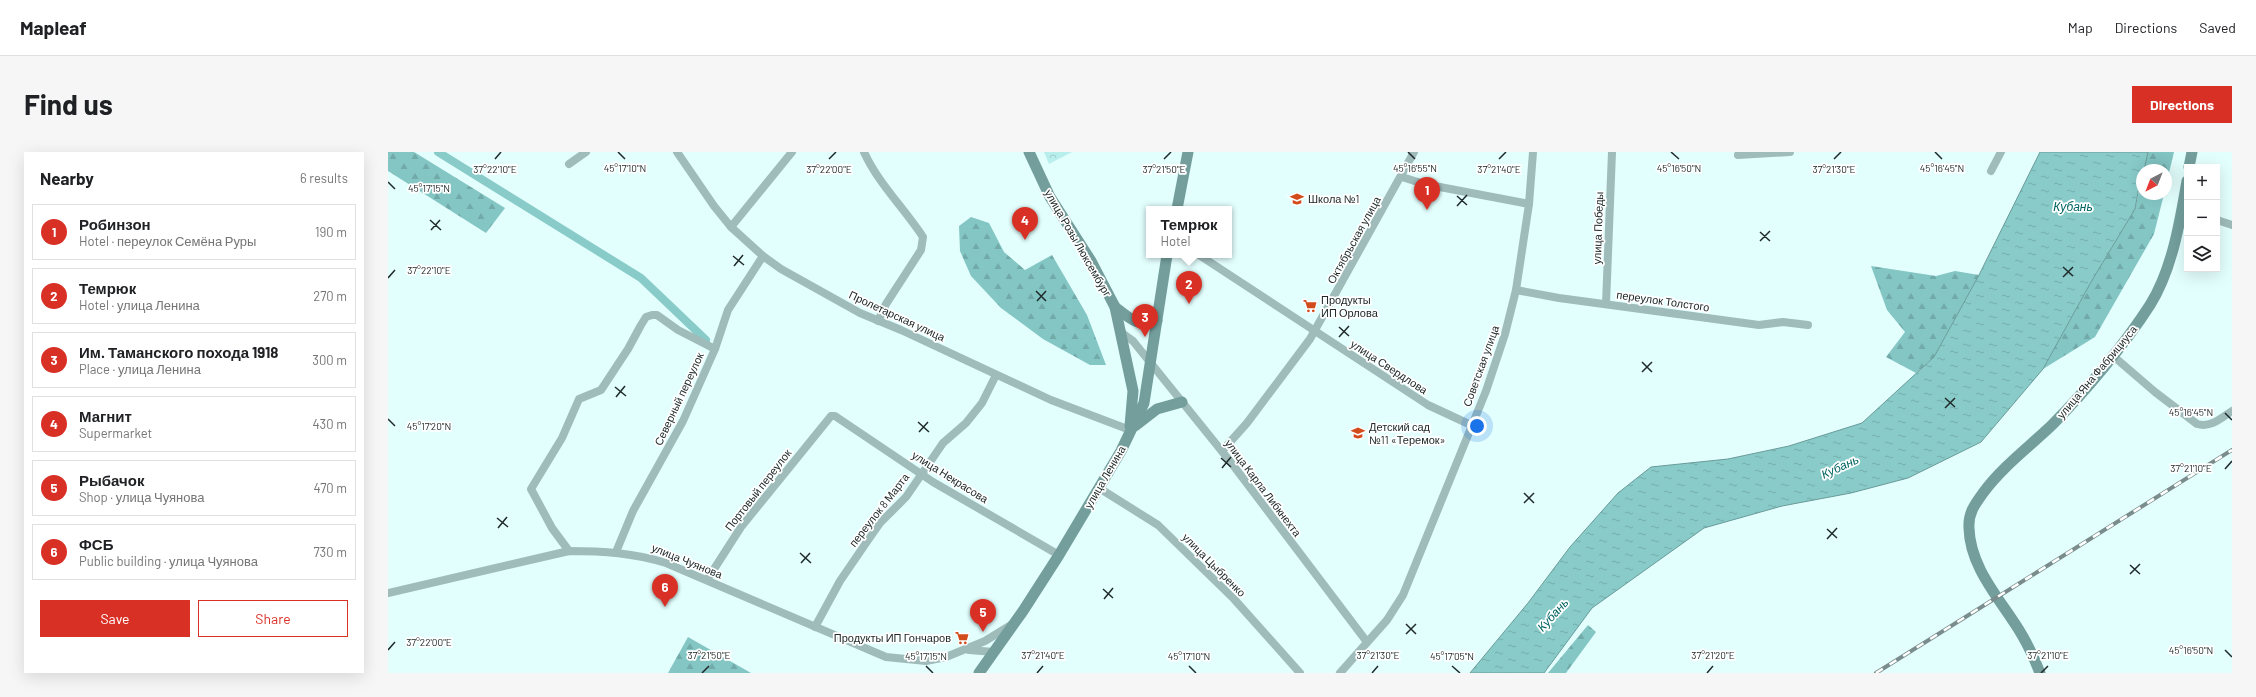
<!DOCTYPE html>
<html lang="en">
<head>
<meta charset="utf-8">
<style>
	body { margin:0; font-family:Barlow,sans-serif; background:#f6f6f6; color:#202124 }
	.controls { position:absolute; right:12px; top:12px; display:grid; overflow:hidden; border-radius:0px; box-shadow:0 4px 16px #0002 }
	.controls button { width:36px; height:36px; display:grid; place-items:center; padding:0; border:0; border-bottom:1px solid #e0e0e0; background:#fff; color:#202124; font:20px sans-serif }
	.compass { position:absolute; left:1748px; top:12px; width:36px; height:36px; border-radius:50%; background:#fff; box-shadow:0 4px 16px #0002; rotate:222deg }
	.you { position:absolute; left:1089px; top:274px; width:14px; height:14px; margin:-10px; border:3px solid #fff; border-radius:50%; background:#1a73e8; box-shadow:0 0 0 6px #1a73e833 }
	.badge { display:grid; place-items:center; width:26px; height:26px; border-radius:50%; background:#d93025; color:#fff; font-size:13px; font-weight:700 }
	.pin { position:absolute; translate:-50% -33px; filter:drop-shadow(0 1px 2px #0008) }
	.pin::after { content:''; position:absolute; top:21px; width:14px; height:12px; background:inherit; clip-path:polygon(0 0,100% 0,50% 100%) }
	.popup { position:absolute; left:758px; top:54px; width:86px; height:52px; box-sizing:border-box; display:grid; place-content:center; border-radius:0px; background:#fff; filter:drop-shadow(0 1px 3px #0005); font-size:13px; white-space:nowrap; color:#757577 }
	.popup b { font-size:15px; color:#202124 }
	.popup::after { content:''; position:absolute; left:50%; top:100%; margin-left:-8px; border:8px solid transparent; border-top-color:#fff }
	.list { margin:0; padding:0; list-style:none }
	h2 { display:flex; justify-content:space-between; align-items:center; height:52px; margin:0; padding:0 16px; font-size:17px }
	h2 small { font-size:13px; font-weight:400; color:#757577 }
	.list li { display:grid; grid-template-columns:26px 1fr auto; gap:12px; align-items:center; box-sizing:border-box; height:56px; margin:0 8px 8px; padding:0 8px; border:1px solid #e0e0e0; border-radius:0px }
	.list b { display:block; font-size:15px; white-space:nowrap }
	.list p { margin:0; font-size:13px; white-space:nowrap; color:#757577 }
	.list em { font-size:13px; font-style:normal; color:#757577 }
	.actions { display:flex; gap:8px; padding:12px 16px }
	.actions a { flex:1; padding:9px 0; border:1px solid #d93025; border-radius:0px; text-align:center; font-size:14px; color:#d93025 }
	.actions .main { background:#d93025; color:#fff }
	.icon { flex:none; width:22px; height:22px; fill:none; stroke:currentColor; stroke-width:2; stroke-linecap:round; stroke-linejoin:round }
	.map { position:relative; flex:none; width:1844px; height:521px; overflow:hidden; border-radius:0px }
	header { display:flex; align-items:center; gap:24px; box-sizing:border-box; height:56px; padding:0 20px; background:#fff; border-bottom:1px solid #e0e0e0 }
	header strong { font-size:19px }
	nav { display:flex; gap:22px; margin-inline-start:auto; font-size:14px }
	.intro { display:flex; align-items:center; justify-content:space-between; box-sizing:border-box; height:96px; padding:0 24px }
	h1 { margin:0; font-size:28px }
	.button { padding:10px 18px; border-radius:0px; background:#d93025; color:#fff; font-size:14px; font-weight:700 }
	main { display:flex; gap:24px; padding:0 24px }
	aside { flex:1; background:#fff; border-radius:0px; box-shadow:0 4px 16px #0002 }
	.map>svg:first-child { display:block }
	.forest { fill:url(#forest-firs) }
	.park { fill:url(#park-crowns) }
	.water { fill:url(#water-ripples); stroke:#699b99 }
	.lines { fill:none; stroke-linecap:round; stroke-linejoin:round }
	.canal { stroke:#88cbc9; stroke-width:8 }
	.street { stroke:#9fbbba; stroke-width:8 }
	.secondary { stroke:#739e9c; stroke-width:11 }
	.rail-casing { stroke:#7a8c8c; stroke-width:4 }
	.rail { stroke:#fff; stroke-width:2.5; stroke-dasharray:8; stroke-linecap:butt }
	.ticks { fill:none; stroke:#202a2a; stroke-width:1.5 }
	.labels { text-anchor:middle; stroke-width:3.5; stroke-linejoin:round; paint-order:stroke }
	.poi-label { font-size:11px; fill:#202a2a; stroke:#fff; text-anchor:start }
	.street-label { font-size:11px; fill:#202a2a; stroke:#fff }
	.water-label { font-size:12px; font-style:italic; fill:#006463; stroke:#fff }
	.ticks-label { font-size:10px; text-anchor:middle; fill:#202a2a; stroke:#fff; stroke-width:3.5; stroke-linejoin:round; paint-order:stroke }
</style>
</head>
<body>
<header>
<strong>Mapleaf</strong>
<nav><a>Map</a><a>Directions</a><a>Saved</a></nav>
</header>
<div class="intro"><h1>Find us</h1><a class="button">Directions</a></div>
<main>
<aside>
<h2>Nearby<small>6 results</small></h2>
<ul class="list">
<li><span class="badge">1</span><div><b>Робинзон</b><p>Hotel · переулок Семёна Руры</p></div><em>190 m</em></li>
<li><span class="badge">2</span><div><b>Темрюк</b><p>Hotel · улица Ленина</p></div><em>270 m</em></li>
<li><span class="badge">3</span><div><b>Им. Таманского похода 1918</b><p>Place · улица Ленина</p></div><em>300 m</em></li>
<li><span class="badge">4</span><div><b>Магнит</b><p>Supermarket</p></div><em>430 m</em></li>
<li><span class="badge">5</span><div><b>Рыбачок</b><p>Shop · улица Чуянова</p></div><em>470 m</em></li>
<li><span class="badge">6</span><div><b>ФСБ</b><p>Public building · улица Чуянова</p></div><em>730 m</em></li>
</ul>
<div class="actions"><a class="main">Save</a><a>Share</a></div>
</aside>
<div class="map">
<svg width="1844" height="521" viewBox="0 0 1844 521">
	<defs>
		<pattern id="forest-firs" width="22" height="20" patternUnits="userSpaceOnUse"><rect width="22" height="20" fill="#83c6c4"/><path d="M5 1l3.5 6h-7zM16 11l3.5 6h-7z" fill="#71aaa9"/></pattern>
		<pattern id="park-crowns" width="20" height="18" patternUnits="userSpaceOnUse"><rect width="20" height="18" fill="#b8eeec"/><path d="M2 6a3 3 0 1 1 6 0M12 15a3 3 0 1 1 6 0" fill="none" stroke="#9ecccb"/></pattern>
		<pattern id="water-ripples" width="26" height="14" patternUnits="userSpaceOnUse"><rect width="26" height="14" fill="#88cbc9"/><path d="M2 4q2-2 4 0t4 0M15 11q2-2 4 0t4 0" fill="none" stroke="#75aead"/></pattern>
	</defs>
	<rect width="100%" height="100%" fill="#e2fefd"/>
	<g class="forest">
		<path d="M0 0H26L117 56 98 81 0 19Z"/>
		<path d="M1760 0H1786L1778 33V18H1756Z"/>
		<path d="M1754 26V42H1776L1766 82 1707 185 1655 217 1703 130 1747 57Z"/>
		<path d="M583 65 601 71 616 100 637 118 664 103 699 163 718 213H702L655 187 613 156 583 124 572 99 571 74Z"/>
		<path d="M1483 114 1548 124 1567 119 1591 123 1546 205 1528 221 1498 205 1517 180 1499 158Z"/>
		<path d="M1200 473 1208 480 1178 521H1160Z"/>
		<path d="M300 485 363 521H280Z"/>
	</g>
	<path class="park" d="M656 0H684L661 12Z"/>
	<path class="water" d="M1652 0H1760L1756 18H1754L1747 57 1703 130 1655 217 1593 290 1520 326 1463 341 1394 354 1316 376 1204 456 1156 521H1082L1140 451 1182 395 1230 341 1263 315 1340 307 1401 294 1474 271 1546 205 1591 123Z"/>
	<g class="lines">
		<path class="canal" d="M50 0 253 126 318 188"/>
		<g class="street">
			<path d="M289 0 326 54 343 75 375 104 393 117 472 161 513 178 663 248 742 278"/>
			<path d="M476 0C490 31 516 56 535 85L533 98 498 152 490 169"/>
			<path d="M1350 3 1402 0"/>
			<path d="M181 12 198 0"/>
			<path d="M1603 19 1613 0"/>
			<path d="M1014 25 1036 32 1141 52"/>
			<path d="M1829 68 1844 73"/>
			<path d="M343 75 404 0"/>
			<path d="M811 103 1040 253 1083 273"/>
			<path d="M1128 138 1171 146 1371 173 1395 170 1420 173"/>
			<path d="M1218 152 1224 0"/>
			<path d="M734 181 745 189 845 313 979 490"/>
			<path d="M1724 203 1767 240 1809 272C1823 276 1833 266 1844 259"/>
			<path d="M834 299 859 271 922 187 1026 0"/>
			<path d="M711 336 770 373 846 447 912 521"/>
			<path d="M181 399 164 376 143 337 174 286 191 247 213 238 240 197 253 173 258 165 264 163H269L290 178 327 197"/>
			<path d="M228 400 245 359 295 269 327 197 340 158 375 104"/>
			<path d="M319 428 353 375 443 264H447L545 330 671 403"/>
			<path d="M0 441 181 399C215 399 246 401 278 411L498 505 538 509 558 505 597 489 623 473"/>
			<path d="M427 475 452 429 478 391 492 371 518 345 555 291 578 271 594 251 608 223"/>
			<path d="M581 498 606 500"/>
			<path d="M952 521 999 468 1015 443 1098 239 1117 182 1128 138 1141 52 1145 0"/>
		</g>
		<g class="secondary">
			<path d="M641 0 662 45 703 109 727 155 745 239 742 274"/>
			<path d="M1801 15 1804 0"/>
			<path d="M789 57 800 0"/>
			<path d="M727 155C741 166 751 176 769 169"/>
			<path d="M747 274 769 257 794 250"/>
			<path d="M591 521 635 459 671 403 733 299 756 251 779 103"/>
			<path d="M1652 521C1647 508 1641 495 1634 483 1614 449 1582 417 1581 376 1580 361 1587 352 1595 341 1614 315 1641 295 1664 273 1697 240 1737 192 1762 153 1784 118 1792 70 1799 29"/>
		</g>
		<g class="rail-casing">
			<path id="rail" d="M1488 521 1844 298"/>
		</g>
		<use href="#rail" class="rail"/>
	</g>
	<path class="ticks" d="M230 0 237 7M1020 0 1027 7M1283 0 1291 7M1547 0 1554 7M107 7 113 0M441 7 448 0M776 7 783 0M1111 7 1118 0M1446 7 1453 0M0 30 7 37M1069 44 1079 53M1069 54 1079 43M42 68 53 78M43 78 52 68M1372 80 1382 89M1372 89 1382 79M345 104 356 113M346 114 355 103M1675 115 1685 124M1675 125 1685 115M0 126 7 118M648 139 658 149M649 149 658 139M951 175 961 184M951 185 961 174M1254 210 1264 220M1254 220 1264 210M227 235 238 244M228 245 237 234M1557 246 1567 255M1557 256 1567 246M1837 261 1844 268M0 267 7 274M530 270 541 280M531 280 540 270M833 306 843 315M834 316 843 305M1837 317 1844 309M1136 341 1146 351M1136 351 1146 341M109 366 120 375M110 376 119 365M1439 377 1449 386M1439 387 1449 376M412 401 423 411M413 411 422 401M1742 413 1752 422M1742 422 1752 412M715 437 725 446M716 447 725 436M1018 472 1028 482M1018 482 1028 472M0 498 7 490M1837 498 1844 505M538 514 545 521M801 514 808 521M1064 514 1072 521M314 521 321 514M649 521 655 514M984 521 990 514M1319 521 1325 514M1653 521 1660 514"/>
	<defs>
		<g id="school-bare" transform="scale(1.08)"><path d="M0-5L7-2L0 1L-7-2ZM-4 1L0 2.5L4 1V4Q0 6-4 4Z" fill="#d24b1b" stroke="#fff" stroke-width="2.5" paint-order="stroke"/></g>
		<g id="supermarket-bare" transform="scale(1.08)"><path d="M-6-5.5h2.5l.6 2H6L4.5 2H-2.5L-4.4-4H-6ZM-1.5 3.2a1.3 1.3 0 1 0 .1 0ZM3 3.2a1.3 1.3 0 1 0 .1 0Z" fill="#d24b1b" stroke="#fff" stroke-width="2.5" paint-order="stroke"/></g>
	</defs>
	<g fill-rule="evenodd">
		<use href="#school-bare" x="909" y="47"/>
		<use href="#supermarket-bare" x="922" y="154"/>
		<use href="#school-bare" x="970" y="281"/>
		<use href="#supermarket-bare" x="574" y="486"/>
	</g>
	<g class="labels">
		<g class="poi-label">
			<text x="920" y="51">Школа №1</text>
			<text x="933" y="152">Продукты<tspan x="933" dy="13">ИП Орлова</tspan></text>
			<text x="981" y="279">Детский сад<tspan x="981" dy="13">№11 «Теремок»</tspan></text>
			<text x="563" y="490" text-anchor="end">Продукты ИП Гончаров</text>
		</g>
		<g class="street-label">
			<text transform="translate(1210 76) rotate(-88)" y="4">улица Победы</text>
			<text transform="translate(966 88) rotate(-61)" y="4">Октябрьская улица</text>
			<text transform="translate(690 91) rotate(60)" y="4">улица Розы Люксембург</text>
			<text transform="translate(1275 149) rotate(8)" y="4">переулок Толстого</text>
			<text transform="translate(509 164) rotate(25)" y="4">Пролетарская улица</text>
			<text transform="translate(1093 214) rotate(-70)" y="4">Советская улица</text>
			<text transform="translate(1001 215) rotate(33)" y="4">улица Свердлова</text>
			<text transform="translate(1709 220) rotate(-50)" y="4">улица Яна Фабрициуса</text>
			<text transform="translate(291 247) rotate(-65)" y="4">Северный переулок</text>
			<text transform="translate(562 325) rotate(32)" y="4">улица Некрасова</text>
			<text transform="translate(717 325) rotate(-60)" y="4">улица Ленина</text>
			<text transform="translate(875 336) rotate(53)" y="4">улица Карла Либкнехта</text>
			<text transform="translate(370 338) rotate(-52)" y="4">Портовый переулок</text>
			<text transform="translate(491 358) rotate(-52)" y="4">переулок 8 Марта</text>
			<text transform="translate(299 409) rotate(22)" y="4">улица Чуянова</text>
			<text transform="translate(826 413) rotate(45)" y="4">улица Цыбренко</text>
		</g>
		<g class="water-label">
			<text x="1685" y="59">Кубань</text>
			<text transform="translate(1452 315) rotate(-25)" y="4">Кубань</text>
			<text transform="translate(1165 463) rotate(-48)" y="4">Кубань</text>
		</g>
	</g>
	<g class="ticks-label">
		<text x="237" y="20">45°17'10"N</text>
		<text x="1027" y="20">45°16'55"N</text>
		<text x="1291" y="20">45°16'50"N</text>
		<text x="1554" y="20">45°16'45"N</text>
		<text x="107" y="21">37°22'10"E</text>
		<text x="441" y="21">37°22'00"E</text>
		<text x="776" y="21">37°21'50"E</text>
		<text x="1111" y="21">37°21'40"E</text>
		<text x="1446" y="21">37°21'30"E</text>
		<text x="41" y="40">45°17'15"N</text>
		<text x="41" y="122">37°22'10"E</text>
		<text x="1803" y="264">45°16'45"N</text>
		<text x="41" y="278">45°17'20"N</text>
		<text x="1803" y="320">37°21'10"E</text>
		<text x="41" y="494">37°22'00"E</text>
		<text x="1803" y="502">45°16'50"N</text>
		<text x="321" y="507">37°21'50"E</text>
		<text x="655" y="507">37°21'40"E</text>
		<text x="990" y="507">37°21'30"E</text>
		<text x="1325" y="507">37°21'20"E</text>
		<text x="1660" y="507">37°21'10"E</text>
		<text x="538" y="508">45°17'15"N</text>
		<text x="801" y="508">45°17'10"N</text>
		<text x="1064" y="508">45°17'05"N</text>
	</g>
</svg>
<div class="controls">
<button>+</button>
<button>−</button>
<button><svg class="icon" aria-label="layers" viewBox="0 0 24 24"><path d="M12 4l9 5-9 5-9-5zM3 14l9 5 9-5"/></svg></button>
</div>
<svg class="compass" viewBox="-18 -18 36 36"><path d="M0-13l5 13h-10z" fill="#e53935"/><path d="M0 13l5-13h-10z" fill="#757577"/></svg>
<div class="you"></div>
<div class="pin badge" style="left:1039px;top:58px">1</div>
<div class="pin badge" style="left:801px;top:152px">2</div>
<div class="popup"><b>Темрюк</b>Hotel</div>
<div class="pin badge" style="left:757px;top:185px">3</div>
<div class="pin badge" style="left:637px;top:88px">4</div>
<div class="pin badge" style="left:595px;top:480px">5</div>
<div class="pin badge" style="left:277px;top:455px">6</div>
</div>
</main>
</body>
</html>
